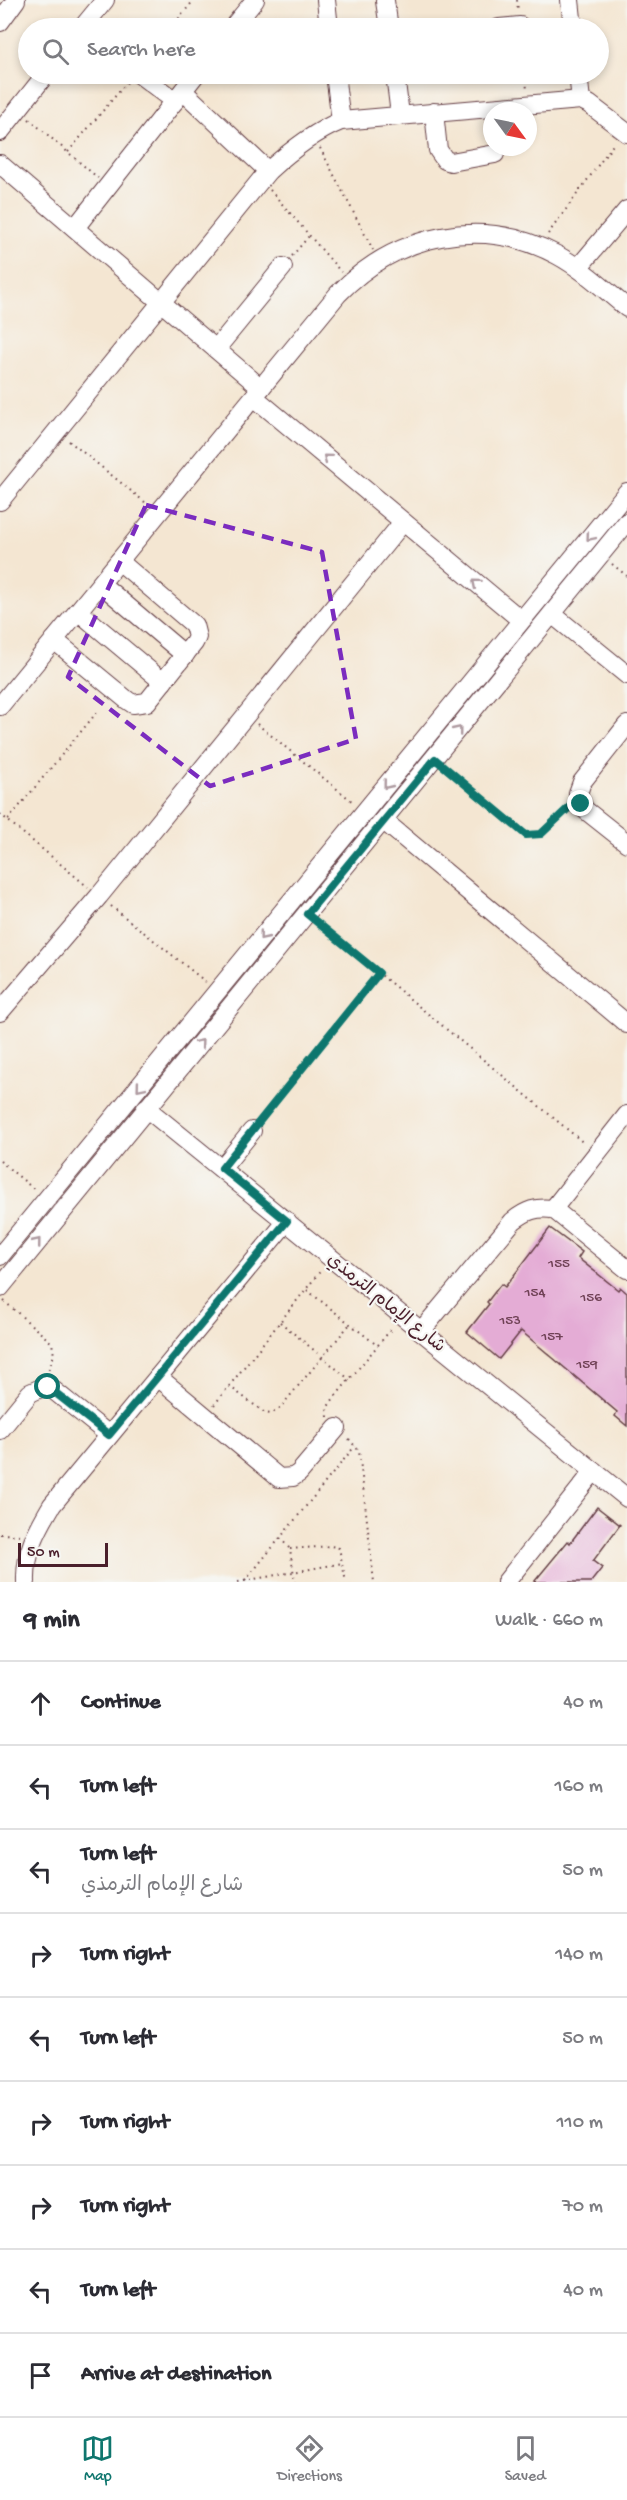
<!DOCTYPE html>
<html lang="en">
<head>
<meta charset="utf-8">
<style>
	body { margin:0; font-family:"Gochi Hand","Playpen Sans Arabic",sans-serif; background:#f7f7f7; color:#2b2b33 }
	.compass { position:absolute; left:483px; top:102px; width:54px; height:54px; border-radius:50%; background:#fff; box-shadow:0 3px 9px #0003; rotate:123deg }
	.scale { position:absolute; left:18px; bottom:15px; width:90px; box-sizing:border-box; padding-left:6px; border:3px solid #4a1f2b; border-top:0; font-size:16px; line-height:21px; white-space:nowrap; color:#4a1f2b; -webkit-text-stroke:4px #f6f6f2; paint-order:stroke }
	.stop { position:absolute; width:18px; height:18px; margin:-14px; border:4px solid #0f766e; border-radius:50%; background:#fff }
	.stop.end { background:#0f766e; border-color:#fff; box-shadow:0 2px 6px #0008 }
	.list { margin:0; padding:0; list-style:none }
	h2 { display:flex; justify-content:space-between; align-items:center; height:78px; margin:0; padding:0 24px; font-size:26px }
	h2 small { font-size:20px; font-weight:400; color:#7c7c81 }
	.list li { display:grid; grid-template-columns:39px 1fr auto; gap:18px; align-items:center; box-sizing:border-box; height:84px; padding:0 24px; border-top:2px solid #e1e1e2 }
	.list b { display:block; font-size:22px; white-space:nowrap }
	.list p { margin:0; font-size:20px; white-space:nowrap; color:#7c7c81 }
	.list em { font-size:20px; font-style:normal; color:#7c7c81 }
	.icon { flex:none; width:33px; height:33px; fill:none; stroke:currentColor; stroke-width:2; stroke-linecap:round; stroke-linejoin:round }
	.map { position:relative; flex:none; width:627px; height:1582px; overflow:hidden }
	.search { position:absolute; background:#fff; box-shadow:0 3px 9px #0003; left:18px; right:18px; top:18px; height:66px; display:flex; align-items:center; gap:15px; box-sizing:border-box; padding:0 21px; border-radius:33px; color:#7c7c81; font-size:22px }
	.sheet { height:834px; background:#fff }
	nav { display:flex; justify-content:space-around; align-items:center; box-sizing:border-box; height:84px; border-top:2px solid #e1e1e2; background:#fff; font-size:16px; color:#7c7c81 }
	nav a { display:grid; justify-items:center; gap:3px }
	nav .on { color:#0f766e }
	.map>svg:first-child { display:block }
	.building { fill:#e4acd5 }
	.lines { fill:none; stroke-linecap:round; stroke-linejoin:round }
	.minor-casing { stroke:#643d44; stroke-width:20 }
	.path { stroke:#643d44; stroke-width:2; stroke-dasharray:1.5 4.5; stroke-linecap:butt }
	.minor { stroke:#fff; stroke-width:18 }
	.oneway { stroke:#ae9aa0 }
	.route { stroke:#0f766e; stroke-width:8 }
	.marked { fill:none; stroke:#7b2cbf; stroke-width:4.5; stroke-dasharray:12 8; stroke-linejoin:round }
	.labels { text-anchor:middle; stroke-width:4.5; stroke-linejoin:round; paint-order:stroke }
	.number-label { font-size:15px; fill:#704256 }
	.street-label { font-size:18px; fill:#4a1f2b; stroke:#f6f6f2 }
</style>
</head>
<body>
<div class="map">
<svg width="627" height="1582" viewBox="0 0 627 1582">
	<rect width="100%" height="100%" fill="#f6f6f2"/>
	<filter id="ink" filterUnits="userSpaceOnUse"><feTurbulence type="fractalNoise" baseFrequency=".0167" numOctaves="2"/><feDisplacementMap in="SourceGraphic" scale="12" xChannelSelector="R" yChannelSelector="G"/><feConvolveMatrix kernelMatrix="1 2 1 2 8 2 1 2 1" color-interpolation-filters="sRGB"/></filter>
	<filter id="wash" filterUnits="userSpaceOnUse"><feTurbulence type="fractalNoise" baseFrequency=".008" numOctaves="4" result="noise"/><feDisplacementMap in="SourceGraphic" scale="24" xChannelSelector="R" yChannelSelector="G"/><feGaussianBlur stdDeviation="1.35" result="paint"/><feColorMatrix in="noise" values="0 0 0 0 0 0 0 0 0 0 0 0 0 0 0 0 0 1.4 0 .05"/><feComposite in="paint" operator="in"/></filter>
	<g filter="url(#wash)">
		<rect width="100%" height="100%" fill="#f4e6d2"/>
		<g id="blocks">
			<g class="building">
				<path d="M550 1228 582 1252 578 1258 618 1290 620 1287 627 1293V1426L615 1416 617 1412 521 1331 499 1359 467 1332 489 1304 487 1302 501 1284 505 1287Z"/>
				<path d="M597 1507 620 1525 593 1561 602 1568 591 1582H534L568 1541 570 1543Z"/>
			</g>
		</g>
	</g>
	<g filter="url(#ink)">
		<use href="#blocks" fill-opacity="0" stroke="#643d44" stroke-width="1.5"/>
		<g class="lines">
			<g class="minor-casing">
				<g id="minor">
					<path d="M326 0 329 28"/>
					<path d="M570 0 573 28"/>
					<path d="M385 1 389 28"/>
					<path d="M0 22 16 0"/>
					<path d="M82 28 105 0"/>
					<path d="M232 28 255 0"/>
					<path d="M499 28 520 26"/>
					<path d="M139 74 175 101"/>
					<path d="M335 74 341 121"/>
					<path d="M395 74 400 115"/>
					<path d="M578 74 581 100"/>
					<path d="M183 91 268 171"/>
					<path d="M434 112 438 150 445 160 451 162 495 154"/>
					<path d="M0 132 46 74"/>
					<path d="M0 164 261 388"/>
					<path d="M75 228 196 74"/>
					<path d="M578 268 627 210"/>
					<path d="M216 349 283 267"/>
					<path d="M254 397 521 620"/>
					<path d="M0 501 268 171C289 152 314 132 341 121L581 100 589 104 627 133"/>
					<path d="M101 584 185 655"/>
					<path d="M78 611 163 682"/>
					<path d="M552 614 627 675"/>
					<path d="M54 640 127 700 133 704 147 702 194 643 197 637 194 625 119 561"/>
					<path d="M0 706 338 294C396 234 482 215 557 255 583 269 605 290 627 308"/>
					<path d="M627 725 582 782 578 793 584 809 627 843"/>
					<path d="M384 821 627 1024"/>
					<path d="M0 1012 99 896 403 522"/>
					<path d="M146 1108 627 1498"/>
					<path d="M222 1168 252 1131"/>
					<path d="M553 1209 627 1115"/>
					<path d="M0 1256 627 492"/>
					<path d="M0 1288 627 522"/>
					<path d="M422 1330 513 1221C527 1210 536 1207 553 1209L627 1269"/>
					<path d="M158 1377 279 1478 293 1477 299 1473 337 1428"/>
					<path d="M0 1430 30 1393 43 1387 52 1389 109 1435"/>
					<path d="M26 1582C25 1552 37 1530 52 1505L287 1221"/>
					<path d="M506 1582 594 1471"/>
				</g>
			</g>
			<g class="path">
				<path d="M517 0 518 11"/>
				<path d="M108 21 117 28"/>
				<path d="M171 28 194 0"/>
				<path d="M525 74 527 89"/>
				<path d="M29 119 98 178"/>
				<path d="M320 148 373 250"/>
				<path d="M68 152 128 81"/>
				<path d="M270 190 341 272"/>
				<path d="M548 234 615 142"/>
				<path d="M292 256 309 236"/>
				<path d="M69 441 146 503"/>
				<path d="M612 564 627 576"/>
				<path d="M257 724 353 802"/>
				<path d="M446 768 527 835 541 834 568 809"/>
				<path d="M0 814 88 887"/>
				<path d="M8 820 98 711"/>
				<path d="M111 906 207 983"/>
				<path d="M317 922 585 1144"/>
				<path d="M260 1121 379 973"/>
				<path d="M0 1161 35 1190"/>
				<path d="M307 1290 378 1346"/>
				<path d="M4 1301 52 1343 54 1355 47 1374"/>
				<path d="M280 1322 350 1380"/>
				<path d="M229 1386 265 1413 271 1414 279 1409 350 1324"/>
				<path d="M214 1405 322 1269"/>
				<path d="M328 1417 327 1408 334 1398 393 1327"/>
				<path d="M349 1439 359 1451 374 1582"/>
				<path d="M0 1534 21 1535"/>
				<path d="M280 1538 290 1549 295 1582"/>
				<path d="M290 1549 331 1546 339 1548 346 1582"/>
				<path d="M245 1581 355 1446"/>
				<path d="M238 1582 343 1563"/>
			</g>
			<use href="#minor" class="minor"/>
		</g>
		<defs><path id="oneway-chevron" d="M-2-3.5L2.5 0L-2 3.5" fill="none" stroke-width="1.6" stroke-linecap="round" stroke-linejoin="round" transform="scale(1.5)"/></defs>
		<g class="oneway">
			<use href="#oneway-chevron" transform="translate(327 458) rotate(-140)"/>
			<use href="#oneway-chevron" transform="translate(590 537) rotate(130)"/>
			<use href="#oneway-chevron" transform="translate(476 583) rotate(-140)"/>
			<use href="#oneway-chevron" transform="translate(458 730) rotate(-51)"/>
			<use href="#oneway-chevron" transform="translate(387 785) rotate(129)"/>
			<use href="#oneway-chevron" transform="translate(263 936) rotate(129)"/>
			<use href="#oneway-chevron" transform="translate(200 1043) rotate(-50)"/>
			<use href="#oneway-chevron" transform="translate(140 1087) rotate(130)"/>
			<use href="#oneway-chevron" transform="translate(37 1242) rotate(-51)"/>
		</g>
	</g>
	<g class="lines" filter="url(#ink)">
		<path class="route" d="M48 1387 109 1435 287 1221 222 1168 379 973 307 914 435 759 526 835 541 834 578 799 581 804"/>
	</g>
	<path class="marked" d="M146 505 322 552 356 739 210 786 68 677Z"/>
	<g class="labels">
		<g class="number-label">
			<text x="559" y="1267">155</text>
			<text x="535" y="1296">154</text>
			<text x="591" y="1301">156</text>
			<text x="510" y="1324">153</text>
			<text x="552" y="1340">157</text>
			<text x="587" y="1368">159</text>
		</g>
		<g class="street-label">
			<text transform="translate(387 1302) rotate(39)" y="6">شارع الإمام الترمذي</text>
		</g>
	</g>
</svg>
<svg class="compass" viewBox="-18 -18 36 36"><path d="M0-13l5 13h-10z" fill="#e53935"/><path d="M0 13l5-13h-10z" fill="#7c7c81"/></svg>
<div class="scale">50 m</div>
<div class="stop" style="left:48px;top:1387px"></div>
<div class="stop end" style="left:581px;top:804px"></div>
<div class="search"><svg class="icon" aria-label="search" viewBox="0 0 24 24"><circle cx="10" cy="10" r="6"/><path d="M15 15l6 6"/></svg>Search here</div>
</div>
<section class="sheet">
<h2>9 min<small>Walk · 660 m</small></h2>
<ul class="list">
<li><svg class="icon" aria-label="ahead" viewBox="0 0 24 24"><path d="M12 20V5M6 11l6-6 6 6"/></svg><div><b>Continue</b></div><em>40 m</em></li>
<li><svg class="icon" aria-label="left" viewBox="0 0 24 24"><path d="M17 20v-9H6M10 6l-5 5 5 5"/></svg><div><b>Turn left</b></div><em>160 m</em></li>
<li><svg class="icon" aria-label="left" viewBox="0 0 24 24"><path d="M17 20v-9H6M10 6l-5 5 5 5"/></svg><div><b>Turn left</b><p>شارع الإمام الترمذي</p></div><em>50 m</em></li>
<li><svg class="icon" aria-label="right" viewBox="0 0 24 24"><path d="M7 20v-9h11M14 6l5 5-5 5"/></svg><div><b>Turn right</b></div><em>140 m</em></li>
<li><svg class="icon" aria-label="left" viewBox="0 0 24 24"><path d="M17 20v-9H6M10 6l-5 5 5 5"/></svg><div><b>Turn left</b></div><em>50 m</em></li>
<li><svg class="icon" aria-label="right" viewBox="0 0 24 24"><path d="M7 20v-9h11M14 6l5 5-5 5"/></svg><div><b>Turn right</b></div><em>110 m</em></li>
<li><svg class="icon" aria-label="right" viewBox="0 0 24 24"><path d="M7 20v-9h11M14 6l5 5-5 5"/></svg><div><b>Turn right</b></div><em>70 m</em></li>
<li><svg class="icon" aria-label="left" viewBox="0 0 24 24"><path d="M17 20v-9H6M10 6l-5 5 5 5"/></svg><div><b>Turn left</b></div><em>40 m</em></li>
<li><svg class="icon" aria-label="arrive" viewBox="0 0 24 24"><path d="M6 21V4h12l-3 4 3 4H6"/></svg><div><b>Arrive at destination</b></div></li>
</ul>
</section>
<nav>
<a class="on"><svg class="icon" aria-label="map" viewBox="0 0 24 24"><path d="M3 6l6-2 6 2 6-2v14l-6 2-6-2-6 2zM9 4v14M15 6v14"/></svg>Map</a>
<a><svg class="icon" aria-label="directions" viewBox="0 0 24 24"><path d="M12 3l9 9-9 9-9-9zM9 14v-3h6M13 9l2 2-2 2"/></svg>Directions</a>
<a><svg class="icon" aria-label="saved" viewBox="0 0 24 24"><path d="M7 4h10v16l-5-4-5 4z"/></svg>Saved</a>
</nav>
</body>
</html>
